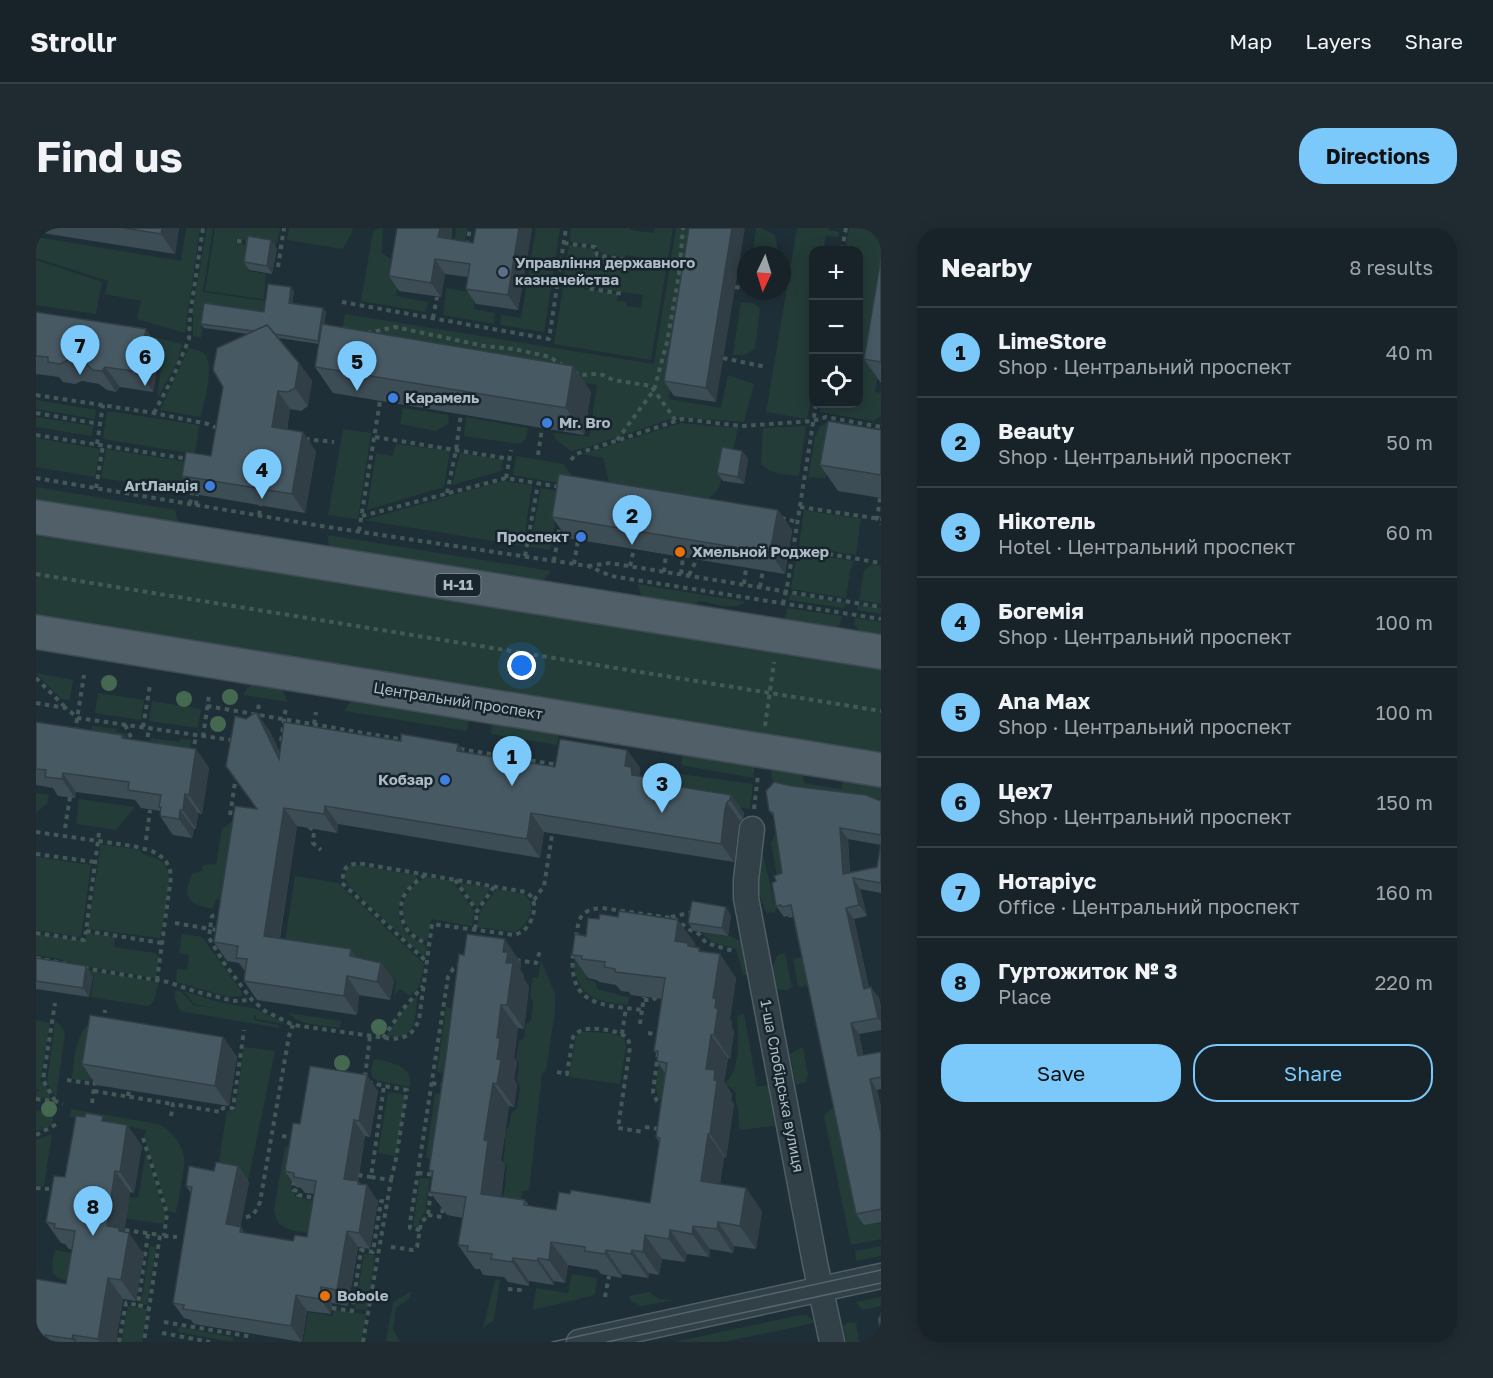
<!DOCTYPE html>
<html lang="en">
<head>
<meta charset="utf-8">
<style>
	body { margin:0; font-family:"Golos Text",sans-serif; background:#202b31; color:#f1f3f6 }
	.controls { position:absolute; right:18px; top:18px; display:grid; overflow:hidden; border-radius:12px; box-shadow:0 3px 15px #0003 }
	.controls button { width:54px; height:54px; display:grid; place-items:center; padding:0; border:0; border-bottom:2px solid #364046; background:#172329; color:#f1f3f6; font:30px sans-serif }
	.compass { position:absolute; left:701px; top:18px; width:54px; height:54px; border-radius:50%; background:#172329; box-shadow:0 3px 15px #0003; rotate:184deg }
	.you { position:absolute; left:486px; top:438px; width:21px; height:21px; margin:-15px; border:4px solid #fff; border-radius:50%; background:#1a73e8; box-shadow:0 0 0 9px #1a73e833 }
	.badge { display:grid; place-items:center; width:39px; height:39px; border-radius:50%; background:#7bc8fb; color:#111; font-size:20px; font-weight:700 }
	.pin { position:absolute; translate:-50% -50px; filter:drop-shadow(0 2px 3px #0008) }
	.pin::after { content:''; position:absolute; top:32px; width:21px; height:18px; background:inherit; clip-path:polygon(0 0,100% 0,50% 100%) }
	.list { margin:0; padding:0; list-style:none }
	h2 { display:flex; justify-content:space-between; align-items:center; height:78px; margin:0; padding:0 24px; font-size:26px }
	h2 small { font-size:20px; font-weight:400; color:#9ea4a8 }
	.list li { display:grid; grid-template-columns:39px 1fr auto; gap:18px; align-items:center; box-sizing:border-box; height:90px; padding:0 24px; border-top:2px solid #364046 }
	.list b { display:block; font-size:22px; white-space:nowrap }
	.list p { margin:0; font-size:20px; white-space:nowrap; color:#9ea4a8 }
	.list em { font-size:20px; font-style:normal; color:#9ea4a8 }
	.actions { display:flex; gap:12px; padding:18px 24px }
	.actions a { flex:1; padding:14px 0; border:2px solid #7bc8fb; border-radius:24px; text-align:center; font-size:21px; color:#7bc8fb }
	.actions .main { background:#7bc8fb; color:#111 }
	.icon { flex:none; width:33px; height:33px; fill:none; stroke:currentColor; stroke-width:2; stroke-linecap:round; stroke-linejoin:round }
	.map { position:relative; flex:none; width:845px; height:1114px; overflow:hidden; border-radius:24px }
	header { display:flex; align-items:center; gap:36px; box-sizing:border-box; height:84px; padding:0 30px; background:#172329; border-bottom:2px solid #364046 }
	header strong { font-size:28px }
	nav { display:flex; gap:33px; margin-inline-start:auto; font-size:21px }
	.intro { display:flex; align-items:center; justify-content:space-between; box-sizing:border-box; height:144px; padding:0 36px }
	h1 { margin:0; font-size:42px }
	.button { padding:15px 27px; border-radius:24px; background:#7bc8fb; color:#111; font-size:21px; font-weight:700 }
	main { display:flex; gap:36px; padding:0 36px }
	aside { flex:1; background:#172329; border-radius:24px; box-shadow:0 3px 15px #0003 }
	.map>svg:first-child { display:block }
	.green { fill:#243c38 }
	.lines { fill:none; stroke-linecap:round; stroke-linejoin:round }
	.minor-casing { stroke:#505e66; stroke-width:27 }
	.primary-casing { stroke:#3f4c54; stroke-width:36 }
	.path { stroke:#425958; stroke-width:4; stroke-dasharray:4.5 4.5; stroke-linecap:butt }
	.minor { stroke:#324048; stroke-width:24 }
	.primary { stroke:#505f68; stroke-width:33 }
	.tram { stroke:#54656f; stroke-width:1.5 }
	.tree { fill:#456850 }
	.wall { fill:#3d4d55; fill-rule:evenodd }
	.shaded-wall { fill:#323e45 }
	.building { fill:#475963; stroke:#323e45; stroke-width:1.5 }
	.service-dot { fill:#5c6f8a; stroke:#18252c; stroke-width:2 }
	.shop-dot { fill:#3f7fe0; stroke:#18252c; stroke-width:2 }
	.food-dot { fill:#e8710a; stroke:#18252c; stroke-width:2 }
	.labels { text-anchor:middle; stroke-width:5; stroke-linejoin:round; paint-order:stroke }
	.shield { fill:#18252c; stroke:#808e97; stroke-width:1.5 }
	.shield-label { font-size:14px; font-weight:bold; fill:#acbbc5 }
	.poi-label { font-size:15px; font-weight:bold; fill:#acbbc5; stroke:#18252c; text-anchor:start }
	.street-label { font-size:15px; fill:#acbbc5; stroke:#18252c }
</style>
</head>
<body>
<header>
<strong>Strollr</strong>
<nav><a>Map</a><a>Layers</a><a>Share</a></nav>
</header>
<div class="intro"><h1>Find us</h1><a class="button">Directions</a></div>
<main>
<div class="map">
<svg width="845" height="1114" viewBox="0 0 845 1114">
	<rect width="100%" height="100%" fill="#1f2f37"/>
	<g class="green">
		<path d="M150 0H164L149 105 101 91 105 73 69 66 72 53 0 30V9L145 33Z"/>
		<path d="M171 0H177L167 64 249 76 247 88 169 79 165 111 157 107V80Z"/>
		<path d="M179 0H244L241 16 200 11V15L217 17 212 43 230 46 228 71 169 63Z"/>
		<path d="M253 0H317L316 4 307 21 251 12Z"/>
		<path d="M343 0H347L346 25 364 38 360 68 392 74 390 84 325 73 337 3Z"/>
		<path d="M420 0H431L429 14 419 13Z"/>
		<path d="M499 0H524L508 104 464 97 465 87 485 90 500 1Z"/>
		<path d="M535 0H594V2L617 5 619 0H637L615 132 518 116 528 54 547 58 548 61 582 66 581 73 590 74V78L605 80 607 67 554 59 551 54 528 51 533 17 556 21 560 28 587 33V40L611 43 612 31 590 27 588 30 565 25 560 18 534 13Z"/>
		<path d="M640 0H662L633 171 685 180 692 147 718 156 708 194 641 189 552 219 535 223 519 211 518 205 553 209 561 157 304 115 309 86 618 136Z"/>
		<path d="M720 0H725L739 7 741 16V27H716Z"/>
		<path d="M761 0H793V2L803 4 802 9 790 8 787 22H778V154L771 191 730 184Z"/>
		<path d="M813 0H845V130L839 164 845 165V188L837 193 784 184 785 176H822V22H809Z"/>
		<path d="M0 32 66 54 60 86 0 77Z"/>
		<path d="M410 60 439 65 438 81 459 85 458 96 407 87Z"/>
		<path d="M705 74 716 75 724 80 719 121 708 127H697Z"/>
		<path d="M102 105 146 116 141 135 121 171 127 121 100 116Z"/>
		<path d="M153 120C159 122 166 122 170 128 178 139 168 175 165 189L124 182Z"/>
		<path d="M0 172 60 182 59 191 0 181Z"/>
		<path d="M367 180 413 187 412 196 400 203 364 196Z"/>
		<path d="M71 183 163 197 159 226 67 211Z"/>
		<path d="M0 189 57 198 56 208 0 199Z"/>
		<path d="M430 189 492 200 490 211 483 216 428 208Z"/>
		<path d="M792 194V238L790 250 772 249 779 209 784 198Z"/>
		<path d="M645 195 702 200 697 222 689 224C687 243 688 268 666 272L574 258 567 230 546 226Z"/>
		<path d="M770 198 763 248C748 246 736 247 725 236L727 200Z"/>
		<path d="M307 201 335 205 322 291 292 287Z"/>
		<path d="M0 210 64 221 59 249 0 239Z"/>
		<path d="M360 216 414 223 408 259 331 282 340 225 357 228Z"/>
		<path d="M70 221 158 235 153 264 65 250Z"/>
		<path d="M424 225 467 232 465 243 416 257Z"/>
		<path d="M480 228 527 236 535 246 534 257 477 247Z"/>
		<path d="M467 253 496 257 487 318 328 292Z"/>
		<path d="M0 259 139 282 141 291 147 297 0 274Z"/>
		<path d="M505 260 525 264 514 322 494 319Z"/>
		<path d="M768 282 825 291 820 327 763 318Z"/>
		<path d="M0 304 845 439V527L0 389Z"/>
		<path d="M291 307 515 343 505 355 297 321 293 317Z"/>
		<path d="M761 325 818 333 814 343 810 370 755 361Z"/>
		<path d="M836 336 845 338V376L823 372 828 343Z"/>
		<path d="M601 356 710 374C698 383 677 375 663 373L657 379 607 371Z"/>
		<path d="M754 366 809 375 808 380 753 372Z"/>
		<path d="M822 377 845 380V386L821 382Z"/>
		<path d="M751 380 806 388 804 397 796 401 749 394Z"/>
		<path d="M819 390 845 394V409L826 406 818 396Z"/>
		<path d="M0 445 37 452 34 472 25 471Z"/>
		<path d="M221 455 245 459 252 474 208 467 211 460Z"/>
		<path d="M62 465 108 472 105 492 59 485Z"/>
		<path d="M317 470 433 489 431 503 308 483Z"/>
		<path d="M116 473 165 481 162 500 113 493Z"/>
		<path d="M457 493 523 504 521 517 455 506Z"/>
		<path d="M56 498 81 501 80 504 90 506 98 521 54 515Z"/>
		<path d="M115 510 143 514 144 511 155 512 152 530 113 524Z"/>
		<path d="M647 525 719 537 717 550 645 537Z"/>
		<path d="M735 540 766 545 768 555 805 561 807 552 845 558V571L740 556 736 551Z"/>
		<path d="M645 546 717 556 714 581 647 571 640 562 642 547Z"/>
		<path d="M0 565 13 567 11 576 0 585Z"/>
		<path d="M43 571 99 579 80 602 40 596Z"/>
		<path d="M200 591 195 671H180L177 681C152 676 145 669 157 645L166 643 167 637 180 636 186 601Z"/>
		<path d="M745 596 754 656 741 649 735 615Z"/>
		<path d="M65 616 103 622C110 631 118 626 127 635 128 636 131 641 132 643 136 655 126 696 124 710L52 701Z"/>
		<path d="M727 626 740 682 739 684 731 685C725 673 717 655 721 641 722 636 725 631 727 626Z"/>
		<path d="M0 629 55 637 45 709 0 702Z"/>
		<path d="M321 637 379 647 382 651C359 666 355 694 378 711 382 714 387 716 391 718L389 730 312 657C308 650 308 643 314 638Z"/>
		<path d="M259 648 302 655 388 736 384 757 374 768 364 761 358 768 360 752 336 747 247 726Z"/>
		<path d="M390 649 416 653 438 683 436 698 395 691 391 713C372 706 359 685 372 666 376 659 383 654 390 649Z"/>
		<path d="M423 655 455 660 441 680Z"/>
		<path d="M461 661 488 666C502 677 493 697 479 704L441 699 444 683Z"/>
		<path d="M51 705 79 709 78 719 119 725 123 729 120 750 47 738 23 731 0 727V706L49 713Z"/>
		<path d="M666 705 694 708 700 711 706 712 712 748 707 746 700 721 676 714Z"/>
		<path d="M146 706 166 709 206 764V768L193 769 140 754 141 741 151 742 153 727 143 725Z"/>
		<path d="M749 725 756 760 750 762 740 761C737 748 734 739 742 727Z"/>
		<path d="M539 727 553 729 550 751 559 754 561 760 563 762 579 765 582 767 593 769 592 777C571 774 550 774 541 750 538 742 538 736 539 727Z"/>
		<path d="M771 728 776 756 765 759 762 758 757 731Z"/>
		<path d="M505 732 519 766V783L510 843 506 845 493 963H486L485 974 463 973 468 965 471 937 467 935 469 919V903L473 898 475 886 481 880 484 860 481 851 483 835 480 831 483 813 488 810 490 796 495 793 497 774 494 767 497 749 502 750Z"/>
		<path d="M0 739 45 741 122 754V759H121C119 767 120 776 111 778L55 769 58 747Z"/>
		<path d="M139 762 146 764 157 777 189 782 158 776 148 763 178 773 221 781 249 796 220 791V787H218V792L243 797V800L144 783 139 771Z"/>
		<path d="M381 768C380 780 381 804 366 808 361 809 355 808 350 808L367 783Z"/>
		<path d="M410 779 420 781 409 845 401 844Z"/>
		<path d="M253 785 305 793 304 800C288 797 263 798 253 785Z"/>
		<path d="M708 786 721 859 732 857 739 898 704 902C701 892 704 889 702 881 701 875 699 873 700 866L694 859 687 857C690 854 694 850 696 846 704 832 702 803 701 788Z"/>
		<path d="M58 791 63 792 55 853 36 851C39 828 38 807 58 791Z"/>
		<path d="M0 792 14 795 4 854 9 856 15 871 0 869V863H3V861H0Z"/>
		<path d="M19 793 25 798 29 805 20 871 11 854Z"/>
		<path d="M545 804C555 804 578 804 586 810 590 813 589 814 590 819L584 856 533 849 540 808Z"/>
		<path d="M208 819 239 823 212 953 180 952 191 883H199Z"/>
		<path d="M767 819 772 847 770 854 760 857 754 826Z"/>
		<path d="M631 829 629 876C614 866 622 847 624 832Z"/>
		<path d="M338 831C354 834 378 837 374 859L342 853 336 849 335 842Z"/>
		<path d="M352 864 370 867 360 928 342 925Z"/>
		<path d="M399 865 406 866 397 931 390 930Z"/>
		<path d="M802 875 828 997 845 994V1011L815 1017 788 887Z"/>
		<path d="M35 881 122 896C135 902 144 914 148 928 150 936 142 974 140 985L132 983 108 908 111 902 34 889Z"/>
		<path d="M0 883 18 886 16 897 0 903Z"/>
		<path d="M16 906 8 958 0 957V912Z"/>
		<path d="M262 915 255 964 259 965V969L279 973 273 1005 258 1003 248 999 243 996 240 990 238 982 249 919Z"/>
		<path d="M110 924 129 985 128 996 87 990 91 969 102 970Z"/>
		<path d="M384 950 394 951 389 984 383 993 382 999 377 998Z"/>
		<path d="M114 1018 120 1019 111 1077 105 1076Z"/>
		<path d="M845 1018V1028L820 1033 819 1023Z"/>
		<path d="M19 1022 47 1027 41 1054C15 1051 13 1047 19 1022Z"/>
		<path d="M328 1026 339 1027 331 1082 319 1081Z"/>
		<path d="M536 1046 561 1050 559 1067 497 1082 500 1060 532 1065Z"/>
		<path d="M459 1052H464L458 1092 447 1100Z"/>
		<path d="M376 1063 373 1071 360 1080 357 1101 364 1114 350 1113 357 1074Z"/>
		<path d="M613 1064 623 1071 638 1072 605 1078 595 1073 593 1068Z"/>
		<path d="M845 1069V1078L826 1082 820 1074Z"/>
		<path d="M92 1078 111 1081 106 1114H85Z"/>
		<path d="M298 1082 330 1086 325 1114H267L272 1084 296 1088Z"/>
		<path d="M770 1087 777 1092 778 1095 688 1114H638L760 1088Z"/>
		<path d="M812 1094 820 1095 823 1114H810L807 1098Z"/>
		<path d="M143 1099 197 1109V1114L142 1104Z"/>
	</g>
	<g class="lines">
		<g class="minor-casing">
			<g id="minor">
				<path d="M716 601 710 652V670L779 1035 796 1114"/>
				<path d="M543 1114 845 1048"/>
			</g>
		</g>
		<g class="primary-casing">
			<g id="primary">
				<path d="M0 289 845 424"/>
				<path d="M0 404 845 542"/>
			</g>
		</g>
		<g class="path">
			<path d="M201 13 215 14"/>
			<path d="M528 15 559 19 561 27 590 32"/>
			<path d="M234 17 245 19"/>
			<path d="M431 17 434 0"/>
			<path d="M806 22 810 0"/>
			<path d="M242 39 248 0"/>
			<path d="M522 52 550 56V60L587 66"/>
			<path d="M699 59 710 60"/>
			<path d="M729 63 743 65"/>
			<path d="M306 74 513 111 530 0"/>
			<path d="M397 90 401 69"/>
			<path d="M331 105 359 99 448 118 478 121 514 129 527 138"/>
			<path d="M687 130 730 139"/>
			<path d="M538 144 545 147 560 146 567 147 577 152 615 158 640 193"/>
			<path d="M0 167 118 185 172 196 183 201"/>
			<path d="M0 185 64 196"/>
			<path d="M118 185 138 147 153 111 154 88 167 0"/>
			<path d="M0 207 153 231"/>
			<path d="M339 209 474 231"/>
			<path d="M269 211 298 214"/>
			<path d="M581 212 618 162 631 114 643 47 647 0"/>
			<path d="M61 216 67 177"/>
			<path d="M502 227 506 200"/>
			<path d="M535 232 540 226 646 191 706 198 777 193 790 189 845 199"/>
			<path d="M0 250 285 298 552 338 575 348 845 391"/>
			<path d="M470 250 475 222"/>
			<path d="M60 260 67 217"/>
			<path d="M411 265 420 222 425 186"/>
			<path d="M844 270 841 291 845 296"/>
			<path d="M154 276 157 259"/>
			<path d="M160 277 161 267"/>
			<path d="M764 279 845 291"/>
			<path d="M223 287 225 277"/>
			<path d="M326 288 470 250 524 259"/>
			<path d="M745 290 762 294"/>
			<path d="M323 303 344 173"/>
			<path d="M521 312 527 314 529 303"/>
			<path d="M757 320 845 335"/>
			<path d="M489 328 502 256"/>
			<path d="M518 333 524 297"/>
			<path d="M538 336 542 312"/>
			<path d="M552 338 574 335 845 379"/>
			<path d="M594 338 598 321"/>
			<path d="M628 344 630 326"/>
			<path d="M0 346 845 483"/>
			<path d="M645 346 647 329"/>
			<path d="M653 347 661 331"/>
			<path d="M708 356 710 340"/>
			<path d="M724 359 727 342"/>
			<path d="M747 376 752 354 780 176"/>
			<path d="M0 450 29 479"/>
			<path d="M0 475 30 480 42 490 195 512"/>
			<path d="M171 478 369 512"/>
			<path d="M221 490 223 475"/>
			<path d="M278 496 280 484"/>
			<path d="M89 497 98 515"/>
			<path d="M729 498 738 434"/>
			<path d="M107 499 114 457"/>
			<path d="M39 504 48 447"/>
			<path d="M167 509 173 467"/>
			<path d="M245 513 250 479"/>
			<path d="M110 518 113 501"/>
			<path d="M424 521 523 537"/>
			<path d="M157 525 160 507"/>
			<path d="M718 581 722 547"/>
			<path d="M194 587 200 548"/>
			<path d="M273 599 278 602 277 615 285 622"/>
			<path d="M29 600 34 569"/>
			<path d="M0 604 97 618 116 623 129 631 134 642 135 649 121 752"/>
			<path d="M63 605 50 703 126 715"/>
			<path d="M110 612 114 582"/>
			<path d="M0 626 59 634"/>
			<path d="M389 647C381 653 373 659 368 668 366 672 365 676 365 682 366 701 376 710 393 716"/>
			<path d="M419 652 441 683 458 659"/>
			<path d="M498 672 508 658 517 601"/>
			<path d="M635 689 657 684"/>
			<path d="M139 695 174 701 173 710 188 735 216 772 229 783 257 797 357 811C372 809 376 807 383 792L396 696 478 707C481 706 485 705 487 703 498 694 504 672 490 664L328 636C310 635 308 638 306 655L391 734"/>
			<path d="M439 701 441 683"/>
			<path d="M181 702 174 701 176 688 184 685"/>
			<path d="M0 705 48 712 50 703"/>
			<path d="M540 709C543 689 544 682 566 680L635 690 642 693 654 702 663 706 670 715 697 723"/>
			<path d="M537 726C532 778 566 777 606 782L608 769"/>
			<path d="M0 730 32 736"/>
			<path d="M480 732 500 735 505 720"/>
			<path d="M48 740 132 754 158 763 197 773 216 772"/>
			<path d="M608 772H617L619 770H624"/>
			<path d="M68 794 69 782"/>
			<path d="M604 796 606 782"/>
			<path d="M612 805 623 807"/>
			<path d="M586 806 590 780"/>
			<path d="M347 810 367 781 387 758"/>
			<path d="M622 825 617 864 621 873 628 878"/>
			<path d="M521 844 531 846 537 809C539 806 540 805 544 803 553 798 584 802 591 810 593 813 593 815 594 819L582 900 608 904"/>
			<path d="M329 849 334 808"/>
			<path d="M31 852 59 856"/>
			<path d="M332 854 348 858 371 862 360 931 355 952"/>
			<path d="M396 855 410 858"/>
			<path d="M58 863 137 876"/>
			<path d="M92 868 93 862"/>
			<path d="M0 871 19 873 27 876"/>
			<path d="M19 873 7 852 19 775"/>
			<path d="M56 875 59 852"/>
			<path d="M135 888 137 876 185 884 187 880H197L208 802"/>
			<path d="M609 899 623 901"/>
			<path d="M0 907 23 895"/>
			<path d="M246 908 260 910"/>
			<path d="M107 910 131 985 128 1008"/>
			<path d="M382 945 399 947"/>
			<path d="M322 947 335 949"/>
			<path d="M258 953 257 962 262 963V967L280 970"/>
			<path d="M0 960 13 961"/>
			<path d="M392 987 406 989 407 977"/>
			<path d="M201 990C216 990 219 986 224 974L253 808 257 797"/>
			<path d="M89 1002 124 1007 108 1114"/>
			<path d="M384 1002 374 1000V995L412 749 417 741 424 736"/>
			<path d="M112 1006 102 1077 113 1080"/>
			<path d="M128 1008 141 1009"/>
			<path d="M355 1019 377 1022 381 1019 385 995 392 987 395 962"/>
			<path d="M472 1061 484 1062V1056"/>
			<path d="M569 1069 573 1048"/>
			<path d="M296 1080 316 1083 325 1022 337 1024 345 973 351 974"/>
			<path d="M128 1094 217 1109"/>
			<path d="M126 1105 174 1114"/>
			<path d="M83 1114 90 1075 102 1077"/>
			<path d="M327 1114 355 952 335 949 348 858"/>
		</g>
		<use href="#minor" class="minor"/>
		<use href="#primary" class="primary"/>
		<g class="tram">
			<path d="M516 1114 845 1042"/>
			<path d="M571 1114 845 1055"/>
		</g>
	</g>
	<g class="tree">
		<circle cx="73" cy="455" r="8"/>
		<circle cx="194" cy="469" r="8"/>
		<circle cx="148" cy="471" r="8"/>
		<circle cx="182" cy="496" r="8"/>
		<circle cx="343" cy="799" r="8"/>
		<circle cx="306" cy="835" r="8"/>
		<circle cx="13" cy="881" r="8"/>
	</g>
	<g class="wall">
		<path d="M0 0H143L139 26 0 4Z"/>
		<path d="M416 0 415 11 437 15 496 1 482 82 440 76 430 61 432 49 409 46 405 69 363 63 353 48Z"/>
		<path d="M653 0 680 174 638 168 628 153Z"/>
		<path d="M241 20 236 46 213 42 208 34Z"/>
		<path d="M845 30V155L828 131Z"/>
		<path d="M258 63 256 76 290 84 288 97 537 138 555 164 548 207 297 165 279 139 283 116 243 110 263 135 276 153 272 178 265 183 254 181 251 202 280 223 269 285 158 266 146 248 175 228 212 106 168 100 165 96 228 84Z"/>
		<path d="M0 84 124 122 117 164 84 159 80 164 71 162 63 156 46 153 39 156 27 154 23 149 0 146Z"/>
		<path d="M845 202V270L802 263 784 237Z"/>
		<path d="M706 223 712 231 708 256 687 253 681 245Z"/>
		<path d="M742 282 756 302 749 346 531 310 516 289Z"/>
		<path d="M0 494 86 507 88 510 160 521 173 540 166 586 162 585 160 601H158L156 610 137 607 124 588 125 583 105 580 99 572 40 564 39 570 22 568 17 560 0 557Z"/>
		<path d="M233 502 244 525 365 513 422 516 428 524 519 539 591 522 604 540 603 548 630 556 695 567 708 585 707 591 704 593 702 599 698 634 508 604 504 630 302 596 301 605 261 598 244 710 322 730 345 735 358 753 354 772 323 767 321 787 221 772 208 753 209 743 203 735 191 733 178 714 221 581Z"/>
		<path d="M756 558 845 573V665L824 661 831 688 818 691 833 760 843 770 845 779V802L823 806 827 827 845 824V861L841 862 845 879V994L828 997 820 986 757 689 753 690 752 688 748 689 740 678V653L746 645 738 589 733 583ZM812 611 845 617 841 639 814 645Z"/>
		<path d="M695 687 692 708 658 703 652 695Z"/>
		<path d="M550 708 659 715 658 720H663L665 724 700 750 694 791 696 794V800L698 804 694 831 692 830 688 854 696 866 695 872 698 876 690 930 688 929 684 956 726 983 720 1021 698 1018 697 1025 674 1021 673 1029 651 1026 649 1034 626 1031 623 1047 613 1045 612 1050 586 1046V1050L565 1046 562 1042 532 1037 529 1055 518 1053V1057L493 1053V1058L472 1054 468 1049 447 1047 444 1041H439L422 1017 427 990 411 987 394 964 396 947 393 942 409 836 485 735 484 742 488 747V751L493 759 488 801 482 800 478 830 481 834 478 851 481 856 478 879 473 878 465 932 469 937 465 969 489 972 493 978 520 982 614 975 623 914 620 909 629 845 621 833 622 828 618 823 626 771 595 767 593 764 585 763 580 757 563 754 561 752 552 750 536 727Z"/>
		<path d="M0 730 57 748 53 769 0 761Z"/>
		<path d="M187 809 201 829 193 878 60 857 46 836Z"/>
		<path d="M342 863 334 909 329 908 322 953 342 973 334 1021 322 1019 312 1078 296 1075 295 1086 271 1083 266 1114 158 1096 155 1092 148 1090 137 1075 155 965 150 958 178 943 202 938 213 954 204 999 209 1005 257 1013 271 1009 278 966 269 965 265 960 260 959 249 943 264 896Z"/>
		<path d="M71 893 91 897 106 918 98 965 94 964 88 1004 108 1026 100 1073 87 1071 80 1114H0L30 1056 36 1021H33L29 1016 25 1015 10 994 29 949Z"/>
	</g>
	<g class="shaded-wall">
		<path d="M126 0H143L139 26 125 6Z"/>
		<path d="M404 0H416L412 24 402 9Z"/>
		<path d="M483 0H495L496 1 482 82 472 67Z"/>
		<path d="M696 0H709L680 174 670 160Z"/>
		<path d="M235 12 241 20 236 46 231 38Z"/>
		<path d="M399 31 409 46 405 69 395 55Z"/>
		<path d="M255 59 258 63 256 79 253 75Z"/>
		<path d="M287 80 290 84 285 117 282 113Z"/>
		<path d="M110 101 124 122 117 164 103 144Z"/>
		<path d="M263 135 276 153 272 178 259 160Z"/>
		<path d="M537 138 555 164 548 207 530 180Z"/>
		<path d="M69 139 84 159 80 164 66 143Z"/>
		<path d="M242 163 254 181 248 217 236 199Z"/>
		<path d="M267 204 280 223 269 285 256 266Z"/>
		<path d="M706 223 712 231 708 256 702 249Z"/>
		<path d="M742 282 756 302 749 346 734 325Z"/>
		<path d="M220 484 233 502 255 549 243 531Z"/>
		<path d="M422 516 435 534 421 523Z"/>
		<path d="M160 521 173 540 166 586 153 567Z"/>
		<path d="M591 522 604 540 603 550 609 566 589 538Z"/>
		<path d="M27 545 40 564 39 570 26 551Z"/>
		<path d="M149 566 162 585 160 601 147 582Z"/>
		<path d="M695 567 708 585 707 591 694 572Z"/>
		<path d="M691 574 704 593 702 599 698 634 685 616 689 581Z"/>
		<path d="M289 578 302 596 301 605 288 586Z"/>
		<path d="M248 580 261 598 241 726 228 708Z"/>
		<path d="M144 582 158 601 156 610 143 591Z"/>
		<path d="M495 585 508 604 504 630 491 611Z"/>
		<path d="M804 600 812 611 814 657 807 646Z"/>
		<path d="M817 650 824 661 831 688 823 677Z"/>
		<path d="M690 679 695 687 692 708 686 700Z"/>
		<path d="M810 680 818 691 835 772 828 761Z"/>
		<path d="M642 692 659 715 658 723 639 713Z"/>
		<path d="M469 711 485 735 484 742 488 747V751L493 759 488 801 471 777 467 724Z"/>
		<path d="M315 721 328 739 314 728Z"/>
		<path d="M684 726 700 750 694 791 696 794V800L698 804 694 831 678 807 677 770Z"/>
		<path d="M345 735 358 753 354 772 341 754Z"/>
		<path d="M50 738 57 748 53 769 47 760Z"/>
		<path d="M311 748 323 767 321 787 308 768Z"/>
		<path d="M835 759 843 770 845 779V794L842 790Z"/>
		<path d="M465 777 482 800 478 830 481 834 478 851 481 856 478 879 461 856V810Z"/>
		<path d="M815 795 823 806 830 839 822 828Z"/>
		<path d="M675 807 692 830 688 854 696 866 695 872 698 876 690 930 674 906 670 841Z"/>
		<path d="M187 809 201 829 193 878 179 858Z"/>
		<path d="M331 847 342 863 334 909 323 893Z"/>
		<path d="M834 851 841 862 845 879V905Z"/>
		<path d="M457 855 473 878 465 932 469 937 462 989 445 966 448 912Z"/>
		<path d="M318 892 329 908 319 966 308 951Z"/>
		<path d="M91 897 106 918 98 965 84 944Z"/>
		<path d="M672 906 688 929 681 976 665 953Z"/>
		<path d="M202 938 213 954 202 1012 190 996Z"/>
		<path d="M79 943 94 964 88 1007 93 1005 108 1026 100 1073 85 1052 71 998Z"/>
		<path d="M322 953 330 964 331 957 342 973 334 1021 323 1005Z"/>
		<path d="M710 960 726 983 720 1021 704 998Z"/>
		<path d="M682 994 698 1018 697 1025 681 1001Z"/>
		<path d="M657 998 674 1021 673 1029 656 1006Z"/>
		<path d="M205 999 216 1014 204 1004Z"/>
		<path d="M634 1002 651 1026 649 1034 633 1011Z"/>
		<path d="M311 1003 322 1019 312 1078 301 1062Z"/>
		<path d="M609 1007 626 1031 623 1047 607 1024Z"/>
		<path d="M515 1014 532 1037 529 1055 513 1032Z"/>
		<path d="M570 1022 586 1046V1050L569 1026Z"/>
		<path d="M596 1022 613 1045 612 1050 595 1026Z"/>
		<path d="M477 1030 493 1053V1058L476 1034Z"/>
		<path d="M502 1030 518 1053V1057L501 1033Z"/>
		<path d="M72 1050 87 1071 80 1114H64L62 1111Z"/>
		<path d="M285 1059 296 1075 295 1086 284 1071Z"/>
		<path d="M260 1067 271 1083 266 1114 255 1098Z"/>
		<path d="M9 1107 14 1114H8Z"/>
		<path d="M37 1107 41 1114H38L36 1111Z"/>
	</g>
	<g class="building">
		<path d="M88 0H126L125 6Z"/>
		<path d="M361 0H404L402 9 437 15 440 0H483L472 67 430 61 434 36 399 31 395 55 353 48Z"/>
		<path d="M653 0H696L670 160 628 153Z"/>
		<path d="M212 8 235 12 231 38 208 34Z"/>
		<path d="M845 30V134L828 131Z"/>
		<path d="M232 56 255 59 253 75 287 80 282 113 239 106 231 97 218 103 165 96 168 75 228 84Z"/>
		<path d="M0 84 110 101 103 144 69 139 66 143 57 142 49 135 32 132 24 136 12 134V129L0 128Z"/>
		<path d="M286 96 537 138 530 180 279 139Z"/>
		<path d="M231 97 263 135 259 160 252 164 242 163 236 199 267 204 256 266 146 248 150 224 175 228 187 159 177 142 181 120Z"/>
		<path d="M792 193 845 202V247L784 237Z"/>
		<path d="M686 219 706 223 702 249 681 245Z"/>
		<path d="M523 246 742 282 734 325 516 289Z"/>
		<path d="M220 484 243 531 248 494 365 513V506L422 516 421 523 519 539 524 511 591 522 589 538 595 539 596 547 627 551 626 556 695 567 694 572 691 574 689 581 685 616 495 585 491 611 289 578 288 586 248 580 228 708 315 721 314 728 345 735 341 754 311 748 308 768 208 753 211 731 200 730 202 718 178 714 199 578 221 581 190 538 199 488 210 491Z"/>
		<path d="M0 494 86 507V510L160 521 153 567 149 566 147 582H144L143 591 124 588 125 579H123L125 567 92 562 93 554 27 545 26 551 9 549 10 542 0 541Z"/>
		<path d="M738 554 756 558 830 567 845 573V607L804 600 807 646 841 639 845 615V655L817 650 823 677 810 680 828 761 835 759 842 790 815 795 822 828 845 824V849L834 851 845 905V981L820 986 755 677 746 679 745 677 740 678 736 655 740 653 738 648 746 645 737 585 733 583 730 563Z"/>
		<path d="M656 673 690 679 686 700 652 695Z"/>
		<path d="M583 683 642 692 639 713 652 715V718L663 720V723L684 726 677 770 680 771 679 780H682L678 807H675L670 841 679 842 678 852 681 853 674 906H672L665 953 710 960 704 998 682 994 681 1001 657 998 656 1006 634 1002 633 1011 609 1007 607 1024 596 1022 595 1026 570 1022 569 1026 549 1023V1019L515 1014 513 1032 502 1030 501 1033 477 1030 476 1034 455 1031 456 1026 431 1023 432 1018 422 1017 430 969 394 964 397 943 393 942 409 836 423 726 428 727 431 706 469 711 467 724H472L470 735H477L471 777H465L461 810H464L461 831 465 832 461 856 457 855 448 912 452 913 445 966 489 972 488 977 520 982 523 964 534 966 535 962 614 975 624 910 620 909 631 835 621 833 622 823H618L629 750 579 744V741L568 739 569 734 546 731V728L536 727 539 706 550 708 552 690 563 691 564 686 582 689Z"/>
		<path d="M0 730 50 738 47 760 0 753Z"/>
		<path d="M54 787 187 809 179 858 46 836Z"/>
		<path d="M274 838 331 847 323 893 318 892 308 951 322 953V956L331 957 323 1005 311 1003 301 1062 285 1059 284 1071 260 1067 255 1098 147 1081 148 1077 137 1075 156 959 150 958 153 938 178 943 180 934 202 938 190 996 205 999 204 1004 257 1013 259 1007 271 1009 280 953 258 949V945L249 943 257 895 264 896Z"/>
		<path d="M50 885 67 888 66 893 91 897 84 944 79 943 71 998 83 1000V1003L93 1005 85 1052 72 1050 62 1111 37 1107 36 1111 9 1107 8 1114H0V1051L30 1056 39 1003 18 1000 19 996 10 994 18 948 29 949 40 888 49 889Z"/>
		<path d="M845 1086V1105L842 1091Z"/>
	</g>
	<circle class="service-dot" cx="467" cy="44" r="6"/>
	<g class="shop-dot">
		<circle cx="357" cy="170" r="6"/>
		<circle cx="511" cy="195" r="6"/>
		<circle cx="174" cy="258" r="6"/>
		<circle cx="545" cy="309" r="6"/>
		<circle cx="409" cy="552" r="6"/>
	</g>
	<g class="food-dot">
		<circle cx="644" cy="324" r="6"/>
		<circle cx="289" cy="1068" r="6"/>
	</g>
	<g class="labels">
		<rect class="shield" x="399.5" y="346" width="45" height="22" rx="4.5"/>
		<g class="shield-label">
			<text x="422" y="362">Н-11</text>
		</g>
		<g class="poi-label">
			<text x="479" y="40">Управління державного<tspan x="479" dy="17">казначейства</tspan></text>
			<text x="369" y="175">Карамель</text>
			<text x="523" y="200">Mr. Bro</text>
			<text x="162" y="263" text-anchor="end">ArtЛандія</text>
			<text x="533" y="314" text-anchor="end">Проспект</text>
			<text x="656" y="329">Хмельной Роджер</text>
			<text x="397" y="557" text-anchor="end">Кобзар</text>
			<text x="301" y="1073">Bobole</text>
		</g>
		<g class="street-label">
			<text transform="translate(422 473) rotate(9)" y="5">Центральний проспект</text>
			<text transform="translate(746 858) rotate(79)" y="5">1-ша Слобідська вулиця</text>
		</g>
	</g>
</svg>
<div class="controls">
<button>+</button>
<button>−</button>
<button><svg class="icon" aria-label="locate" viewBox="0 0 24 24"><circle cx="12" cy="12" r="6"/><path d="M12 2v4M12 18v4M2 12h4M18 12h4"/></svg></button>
</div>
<svg class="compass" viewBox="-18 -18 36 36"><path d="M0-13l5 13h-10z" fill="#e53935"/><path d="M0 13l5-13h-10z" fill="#9ea4a8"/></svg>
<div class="you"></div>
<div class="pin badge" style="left:476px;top:558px">1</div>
<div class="pin badge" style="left:596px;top:317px">2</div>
<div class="pin badge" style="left:626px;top:585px">3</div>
<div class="pin badge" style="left:226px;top:271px">4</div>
<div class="pin badge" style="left:321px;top:163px">5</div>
<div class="pin badge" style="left:109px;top:158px">6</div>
<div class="pin badge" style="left:44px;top:147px">7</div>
<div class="pin badge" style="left:57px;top:1008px">8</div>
</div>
<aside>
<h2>Nearby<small>8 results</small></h2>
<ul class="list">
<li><span class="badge">1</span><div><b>LimeStore</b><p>Shop · Центральний проспект</p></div><em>40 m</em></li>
<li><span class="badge">2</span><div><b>Beauty</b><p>Shop · Центральний проспект</p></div><em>50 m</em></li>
<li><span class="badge">3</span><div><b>Нікотель</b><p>Hotel · Центральний проспект</p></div><em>60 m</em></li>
<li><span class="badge">4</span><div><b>Богемія</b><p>Shop · Центральний проспект</p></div><em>100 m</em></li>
<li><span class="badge">5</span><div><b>Ana Max</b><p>Shop · Центральний проспект</p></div><em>100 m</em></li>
<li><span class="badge">6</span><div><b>Цех7</b><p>Shop · Центральний проспект</p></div><em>150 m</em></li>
<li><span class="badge">7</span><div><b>Нотаріус</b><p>Office · Центральний проспект</p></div><em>160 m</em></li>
<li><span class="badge">8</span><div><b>Гуртожиток № 3</b><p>Place</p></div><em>220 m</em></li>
</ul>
<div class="actions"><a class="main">Save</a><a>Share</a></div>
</aside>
</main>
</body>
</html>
